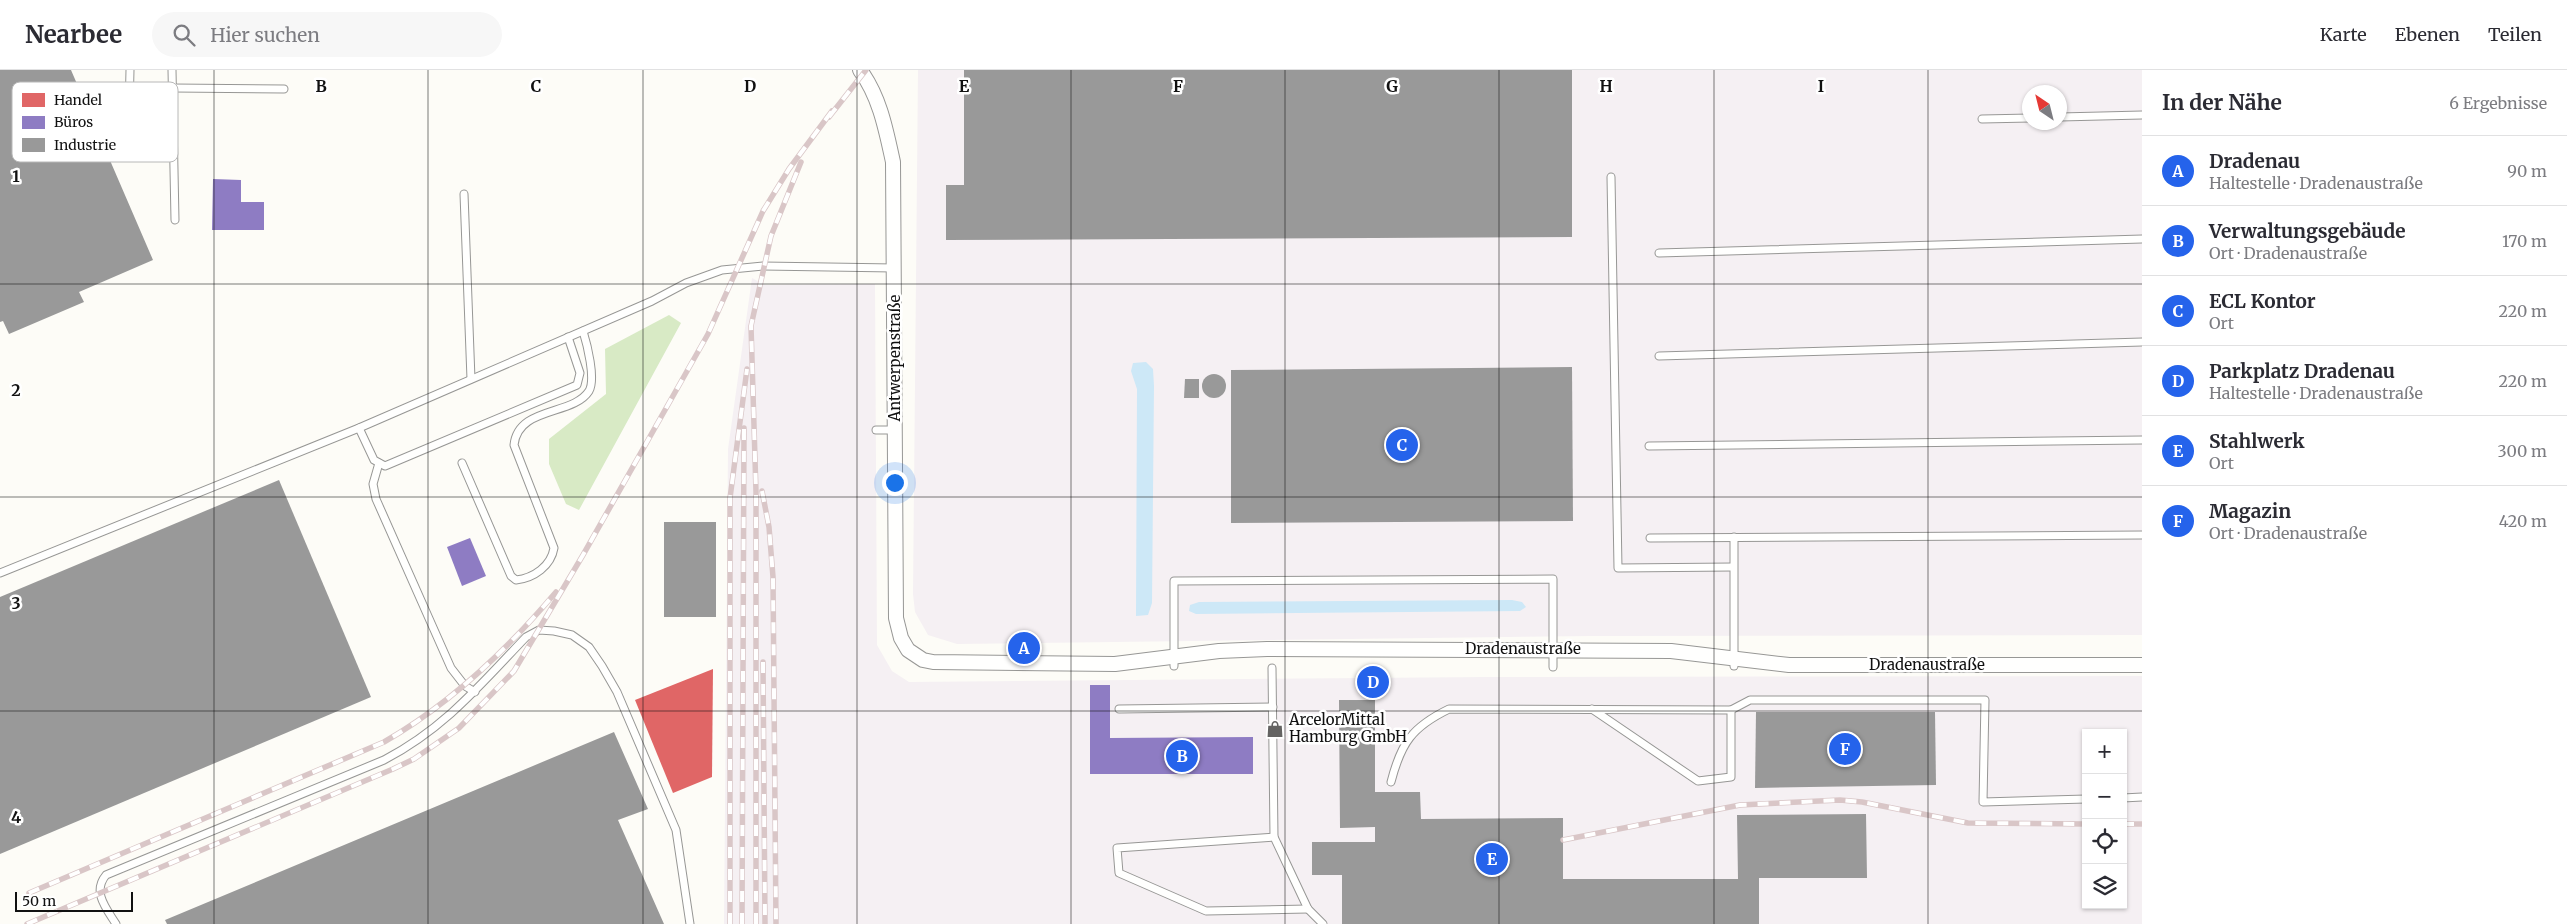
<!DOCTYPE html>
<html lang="de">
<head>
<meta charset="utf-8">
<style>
	body { margin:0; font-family:Merriweather,serif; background:#f7f7f7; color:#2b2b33 }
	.controls { position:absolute; right:15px; bottom:15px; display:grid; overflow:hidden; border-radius:0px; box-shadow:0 1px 4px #0004 }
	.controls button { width:45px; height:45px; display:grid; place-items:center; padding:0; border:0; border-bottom:1px solid #e1e1e2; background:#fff; color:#2b2b33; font:25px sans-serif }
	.compass { position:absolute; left:2022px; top:15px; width:45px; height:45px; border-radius:50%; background:#fff; box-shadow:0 1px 4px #0004; rotate:325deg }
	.scale { position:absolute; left:15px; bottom:12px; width:118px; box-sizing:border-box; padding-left:5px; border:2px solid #111; border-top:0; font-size:14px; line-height:18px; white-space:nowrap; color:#111; -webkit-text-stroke:4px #fff; paint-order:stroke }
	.you { position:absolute; left:894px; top:412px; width:18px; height:18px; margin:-12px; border:4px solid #fff; border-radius:50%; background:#1a73e8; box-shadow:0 0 0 8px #1a73e833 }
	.badge { display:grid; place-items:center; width:32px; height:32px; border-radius:50%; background:#2563eb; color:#fff; font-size:16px; font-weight:700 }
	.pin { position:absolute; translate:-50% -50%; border:2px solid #fff; box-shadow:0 1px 5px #0006 }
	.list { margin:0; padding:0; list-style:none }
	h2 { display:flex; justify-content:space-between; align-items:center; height:65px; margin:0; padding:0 20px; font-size:21px }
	h2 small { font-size:16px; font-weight:400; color:#7c7c81 }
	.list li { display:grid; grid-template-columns:32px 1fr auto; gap:15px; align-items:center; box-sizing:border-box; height:70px; padding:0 20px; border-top:1px solid #e1e1e2 }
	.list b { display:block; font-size:19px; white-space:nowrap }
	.list p { margin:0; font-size:16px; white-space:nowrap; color:#7c7c81 }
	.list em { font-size:16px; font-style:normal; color:#7c7c81 }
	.icon { flex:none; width:28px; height:28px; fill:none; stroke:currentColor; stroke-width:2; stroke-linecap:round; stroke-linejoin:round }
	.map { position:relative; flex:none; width:2142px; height:854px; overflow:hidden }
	header { display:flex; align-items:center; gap:30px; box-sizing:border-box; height:70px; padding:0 25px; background:#fff; border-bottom:1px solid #e1e1e2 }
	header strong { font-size:24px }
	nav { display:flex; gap:28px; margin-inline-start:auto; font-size:18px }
	.search { width:350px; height:45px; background:#f7f7f7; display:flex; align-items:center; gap:12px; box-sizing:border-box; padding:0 18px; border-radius:28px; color:#7c7c81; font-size:19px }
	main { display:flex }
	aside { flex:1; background:#fff }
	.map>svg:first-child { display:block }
	.industrial { fill:#f5f0f3; fill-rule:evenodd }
	.forest { fill:#d8eac5 }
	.water { fill:#cde8f7 }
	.shops { fill:#e06666 }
	.offices { fill:#8e7cc3 }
	.industry { fill:#999 }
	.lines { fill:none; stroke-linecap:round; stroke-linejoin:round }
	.service-casing { stroke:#979795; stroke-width:9 }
	.minor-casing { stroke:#979795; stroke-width:16 }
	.service { stroke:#fffffe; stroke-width:7 }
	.minor { stroke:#fffffe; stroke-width:14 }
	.rail-casing { stroke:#d9c6c7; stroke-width:5.5 }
	.rail { stroke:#fff; stroke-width:4; stroke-dasharray:11; stroke-linecap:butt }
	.grid { fill:none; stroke:#111; stroke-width:1; stroke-opacity:0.55 }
	.labels { text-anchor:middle; stroke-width:5; stroke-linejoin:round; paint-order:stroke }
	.street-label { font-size:15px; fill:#111; stroke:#fff }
	.poi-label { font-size:15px; fill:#111; stroke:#fff; text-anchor:start }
	.key { fill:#fff; stroke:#b8b8b8; stroke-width:1 }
	.key-label { font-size:14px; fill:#111 }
	.grid-label { font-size:16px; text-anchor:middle; font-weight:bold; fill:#111; stroke:#fff; stroke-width:5; stroke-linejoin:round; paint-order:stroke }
</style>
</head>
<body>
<header>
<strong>Nearbee</strong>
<div class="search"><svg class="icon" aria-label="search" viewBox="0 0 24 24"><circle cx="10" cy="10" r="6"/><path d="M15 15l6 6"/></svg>Hier suchen</div>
<nav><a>Karte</a><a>Ebenen</a><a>Teilen</a></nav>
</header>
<main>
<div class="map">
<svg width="2142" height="854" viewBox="0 0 2142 854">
	<rect width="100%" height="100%" fill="#fdfcf7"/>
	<g class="industrial">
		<path d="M918 0H2142V565L1592 566 957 574 928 565 915 542 913 524ZM2030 22H2060V52H2030Z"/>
		<path d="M752 208 765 215 875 214 877 575 892 601 909 612 1486 607 2142 606V854H724L728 379ZM2086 663H2123V835H2086Z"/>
	</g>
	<path class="forest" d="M669 245 681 253 579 440 566 434 549 394V369L606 324 605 279Z"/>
	<g class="water">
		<path d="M1146 292 1153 299 1154 316 1152 533 1148 545 1136 546 1137 319 1131 301 1133 293Z"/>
		<path d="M1512 530 1522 532 1526 537 1520 541 1196 544 1189 541 1190 535 1199 532Z"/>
	</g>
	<path class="shops" d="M713 599 712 707 673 723 635 630Z"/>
	<g class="offices">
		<path d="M213 109 241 110V132H264V160H212Z"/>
		<path d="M470 468 486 506 462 516 447 477Z"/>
		<path d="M1090 615H1110V668L1253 667V704H1090Z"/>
	</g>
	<g class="industry">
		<path d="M0 0H71L153 190 79 222 84 232 9 264 3 251 0 252Z"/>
		<path d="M964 0H1572V167L946 170V115H964Z"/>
		<path d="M1572 297 1573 451 1231 453V300Z"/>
		<circle cx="1214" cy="316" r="12"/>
		<path d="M1185 309H1199V328H1184Z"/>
		<path d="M279 410 371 627 0 784V527Z"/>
		<rect x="664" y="452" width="52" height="95"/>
		<path d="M1339 630H1375V722H1420L1421 749 1563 748V809H1738L1737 745 1866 744 1867 808H1759V854H1342V805H1312V772H1375V757L1340 758Z"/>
		<path d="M1756 642H1935L1936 715 1755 718Z"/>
		<path d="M614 662 648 739 618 750 664 854H167L165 850Z"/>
	</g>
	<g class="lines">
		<g class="service-casing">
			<g id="service">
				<path d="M172 0 175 150"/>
				<path d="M173 18 284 19"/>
				<path d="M2060 47 2142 45"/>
				<path d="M1982 49 2030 48"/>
				<path d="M128 83 130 0"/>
				<path d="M1611 107 1618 498 1733 497"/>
				<path d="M464 124 471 309"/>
				<path d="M1659 183 2142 169"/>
				<path d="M1659 286 2142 272"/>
				<path d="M359 358 374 390 385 396 577 315 580 303 568 267"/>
				<path d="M876 360H895"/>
				<path d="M1649 376 2142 370"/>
				<path d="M379 393 373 414 376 429 451 598 465 616 475 622"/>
				<path d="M462 393 511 506 516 510C534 508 551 496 554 478L514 375C518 336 573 346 589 321 596 309 587 274 583 261"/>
				<path d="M1734 467V596"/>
				<path d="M1650 468 2142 465"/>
				<path d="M0 503 359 358 652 231 686 213 722 200 763 196 894 198"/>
				<path d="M1174 596V511L1553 509V597"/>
				<path d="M1272 598 1274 767 1308 839 1323 854"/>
				<path d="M1119 639 1273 637"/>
				<path d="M1592 639 1698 711 1731 707V640"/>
				<path d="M1391 712C1401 673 1412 657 1449 639L1731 640 1750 630H1985L1983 732 2086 729"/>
				<path d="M2123 728 2142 727"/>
				<path d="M1274 767 1117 778 1119 803 1206 841 1308 839"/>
				<path d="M116 854C106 838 92 822 106 805L384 690C445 658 480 615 526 567L539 560 554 561 572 565 589 577 602 596 617 622 676 760 690 854"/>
			</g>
		</g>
		<g class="minor-casing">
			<path id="minor" d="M860 0C880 27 886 60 893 92L896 548 901 568 908 580 923 590 933 592 1115 594 1219 581 1267 579 1671 581 1789 595H2142"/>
		</g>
		<use href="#service" class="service"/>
		<use href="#minor" class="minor"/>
		<g class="rail-casing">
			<g id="rail">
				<path d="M829 47 866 0"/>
				<path d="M762 421 769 457 773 507 776 854"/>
				<path d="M763 592 765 854"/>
				<path d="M2123 754H2142"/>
				<path d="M1563 770 1740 735 1840 730 1862 732 1968 753 2086 754"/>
				<path d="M29 823 384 672C450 634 507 580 556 522"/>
				<path d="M27 854 393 699 414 689 459 658 514 601 583 485 708 264 763 141 789 99 832 41"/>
				<path d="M730 854V428L747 299"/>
				<path d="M742 854 744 358"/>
				<path d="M756 854V422L751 256 771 166 801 92"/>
			</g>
		</g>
		<use href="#rail" class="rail"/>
	</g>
	<path class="grid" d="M214 0V854M428 0V854M643 0V854M857 0V854M1071 0V854M1285 0V854M1499 0V854M1714 0V854M1928 0V854M0 214H2142M0 427H2142M0 641H2142"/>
	<defs>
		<g id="shop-bare" transform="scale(1.35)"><path d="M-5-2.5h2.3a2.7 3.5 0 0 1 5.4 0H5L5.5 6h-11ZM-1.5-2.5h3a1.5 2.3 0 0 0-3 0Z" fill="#646362" stroke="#fff" stroke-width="2.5" paint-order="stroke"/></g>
	</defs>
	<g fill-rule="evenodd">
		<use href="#shop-bare" x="1275" y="659"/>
	</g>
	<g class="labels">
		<g class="street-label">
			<text transform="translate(895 288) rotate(-90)" y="5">Antwerpenstraße</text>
			<text x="1523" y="584">Dradenaustraße</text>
			<text x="1927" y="600">Dradenaustraße</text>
		</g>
		<g class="poi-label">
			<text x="1289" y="655">ArcelorMittal<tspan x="1289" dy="17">Hamburg GmbH</tspan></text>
		</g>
	</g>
	<rect x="12" y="12" width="166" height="80" rx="8" class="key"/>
	<rect x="22" y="23" width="23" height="14" fill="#e06666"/>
	<rect x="22" y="46" width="23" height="13" fill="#8e7cc3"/>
	<rect x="22" y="68" width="23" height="14" fill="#999"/>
	<g class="key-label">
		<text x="54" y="35">Handel</text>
		<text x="54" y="57">Büros</text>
		<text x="54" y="80">Industrie</text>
	</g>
	<g class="grid-label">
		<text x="321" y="22">B</text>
		<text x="536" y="22">C</text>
		<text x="750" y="22">D</text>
		<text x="964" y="22">E</text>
		<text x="1178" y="22">F</text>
		<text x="1392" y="22">G</text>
		<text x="1606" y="22">H</text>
		<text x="1821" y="22">I</text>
		<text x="16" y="112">1</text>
		<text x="16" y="326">2</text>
		<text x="16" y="539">3</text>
		<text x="16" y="753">4</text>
	</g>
</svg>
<div class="controls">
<button>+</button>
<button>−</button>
<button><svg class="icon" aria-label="locate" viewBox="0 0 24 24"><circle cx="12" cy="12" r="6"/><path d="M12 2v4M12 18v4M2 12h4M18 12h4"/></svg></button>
<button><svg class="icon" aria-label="layers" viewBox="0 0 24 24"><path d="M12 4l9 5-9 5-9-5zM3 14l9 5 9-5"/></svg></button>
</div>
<svg class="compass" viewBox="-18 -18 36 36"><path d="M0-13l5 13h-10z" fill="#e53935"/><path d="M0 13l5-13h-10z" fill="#7c7c81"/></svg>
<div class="scale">50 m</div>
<div class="you"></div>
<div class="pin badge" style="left:1024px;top:578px">A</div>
<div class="pin badge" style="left:1182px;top:686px">B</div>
<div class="pin badge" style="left:1402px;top:375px">C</div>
<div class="pin badge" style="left:1373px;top:612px">D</div>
<div class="pin badge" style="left:1492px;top:789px">E</div>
<div class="pin badge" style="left:1845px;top:679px">F</div>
</div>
<aside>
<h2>In der Nähe<small>6 Ergebnisse</small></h2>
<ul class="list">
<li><span class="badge">A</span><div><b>Dradenau</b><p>Haltestelle · Dradenaustraße</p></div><em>90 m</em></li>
<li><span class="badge">B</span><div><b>Verwaltungsgebäude</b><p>Ort · Dradenaustraße</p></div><em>170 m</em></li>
<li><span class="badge">C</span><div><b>ECL Kontor</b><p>Ort</p></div><em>220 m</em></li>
<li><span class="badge">D</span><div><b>Parkplatz Dradenau</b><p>Haltestelle · Dradenaustraße</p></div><em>220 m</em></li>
<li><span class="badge">E</span><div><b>Stahlwerk</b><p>Ort</p></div><em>300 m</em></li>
<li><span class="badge">F</span><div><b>Magazin</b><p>Ort · Dradenaustraße</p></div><em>420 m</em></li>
</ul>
</aside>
</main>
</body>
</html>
